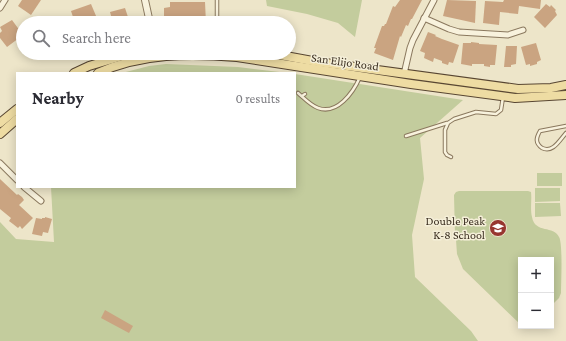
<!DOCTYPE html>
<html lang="en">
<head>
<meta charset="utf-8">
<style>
	body { margin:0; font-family:"Crimson Pro",serif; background:#f2f2f3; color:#2b2b33 }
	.controls { position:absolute; right:12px; bottom:12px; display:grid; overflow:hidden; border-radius:0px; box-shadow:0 2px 10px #0003 }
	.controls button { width:36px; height:36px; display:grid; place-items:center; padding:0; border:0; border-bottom:1px solid #e1e1e2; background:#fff; color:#2b2b33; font:20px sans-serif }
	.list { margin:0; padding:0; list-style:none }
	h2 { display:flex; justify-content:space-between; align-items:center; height:52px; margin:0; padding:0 16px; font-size:17px }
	h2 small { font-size:13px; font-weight:400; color:#7c7c81 }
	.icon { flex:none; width:22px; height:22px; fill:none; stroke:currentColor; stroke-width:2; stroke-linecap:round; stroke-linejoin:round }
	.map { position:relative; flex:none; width:566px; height:341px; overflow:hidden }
	.search { position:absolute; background:#fff; box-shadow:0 2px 10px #0003; left:16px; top:16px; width:280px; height:44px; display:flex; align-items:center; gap:10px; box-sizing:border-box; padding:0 14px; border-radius:22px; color:#7c7c81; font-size:15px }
	.panel { position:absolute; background:#fff; box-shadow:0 2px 10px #0003; left:16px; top:72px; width:280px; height:116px; border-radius:0px }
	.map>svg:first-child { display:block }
	.green { fill:#c3cc9d }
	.building { fill:#caa481 }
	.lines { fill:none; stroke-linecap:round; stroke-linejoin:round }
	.service-casing { stroke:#8a785e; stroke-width:4.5 }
	.minor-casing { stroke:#8a785e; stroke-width:7 }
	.tertiary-casing { stroke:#8a785e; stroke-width:8 }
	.primary-casing { stroke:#584632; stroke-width:10 }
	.service { stroke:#f8f2dd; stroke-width:2.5 }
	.minor { stroke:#f8f2dd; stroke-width:5 }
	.tertiary { stroke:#f8f2dd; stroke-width:6 }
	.primary { stroke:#eedca3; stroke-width:8 }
	.labels { text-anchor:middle; stroke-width:3; stroke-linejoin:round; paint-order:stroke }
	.street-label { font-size:12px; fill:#3b2f21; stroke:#f5efd9 }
	.poi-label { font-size:12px; fill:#3b2f21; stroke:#f5efd9; text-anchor:end }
</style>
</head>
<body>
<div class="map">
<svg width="566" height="341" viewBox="0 0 566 341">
	<rect width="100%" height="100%" fill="#ede5c9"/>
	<g class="green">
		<path d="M266 0H362L355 37 338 23 307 14 267 6Z"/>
		<path d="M166 64 238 67 288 73H122L149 66Z"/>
		<path d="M295 74 463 100 420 138 424 179 412 235 415 277 471 331 478 341H0V222L16 239 54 242 51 187H295Z"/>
		<rect x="537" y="173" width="25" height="13"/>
		<path d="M535 188H560V201L535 202Z"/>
		<path d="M459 191H528L531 192C532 200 530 209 532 217 535 234 554 225 559 237 563 243 561 283 561 293L559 298 551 306V260H521V325L463 269 457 254 456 240 455 236 454 195 456 192Z"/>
		<path d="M535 203H560L561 216 535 217Z"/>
	</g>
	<g class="building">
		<path d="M22 0H41L31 15 18 6Z"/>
		<path d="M400 0H422L412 19H411L408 26 406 25 401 37 400 36 393 60 374 53 376 48H374L382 26H384L385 24H386L393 6 395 7Z"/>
		<path d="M447 0 476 1 475 23 443 16Z"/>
		<path d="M504 0H541L540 9 519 6 518 14 500 12 499 25 483 23 485 1 503 2Z"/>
		<path d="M170 2H205L206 23H170V19H164V8L170 7Z"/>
		<path d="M91 4 99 23H75L71 11Z"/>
		<path d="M546 4 550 7 551 5 556 10 555 11 557 15 545 28 534 17Z"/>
		<path d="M125 8 130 23H113L110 12Z"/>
		<path d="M12 20 23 35 7 47 0 38V33L2 31 0 27Z"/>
		<path d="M428 32 436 35 435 36 442 39 459 45 453 63 449 62 448 65 442 63V61L434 58 433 62 424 58 425 53 420 51Z"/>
		<path d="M471 42 479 43V44L497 45 495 65H490V67L484 66V64H472V66L461 64 463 43H471Z"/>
		<path d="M536 43 541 60 537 62V64L530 66V64L526 65 521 47Z"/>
		<path d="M506 46H517L516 64 511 65V67H504Z"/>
		<path d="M0 179 17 195 18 194 22 197 24 200 19 205 33 218 22 229 20 226 18 228 13 224 9 221 11 218 0 209Z"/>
		<path d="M45 217 52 219 48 233 43 232 42 236 32 234 36 218 42 219V218H45Z"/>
		<path d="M105 310 133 326 129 333 101 318Z"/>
	</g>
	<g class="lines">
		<g class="service-casing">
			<g id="service">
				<path d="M217 0V23"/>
				<path d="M298 93C304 98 310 105 318 108 337 115 353 93 360 77"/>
				<path d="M302 96 305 94"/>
				<path d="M566 126 540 131C536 138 535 143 542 148 553 153 559 141 566 133"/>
				<path d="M406 136 447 123"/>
				<path d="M451 157 447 155 445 152V130L448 123 454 119 476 112 496 114 501 110 503 97"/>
			</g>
		</g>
		<g class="minor-casing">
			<g id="minor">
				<path d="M0 8 5 0"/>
				<path d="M424 18 449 29 459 32 508 35 523 30"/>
				<path d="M404 74 410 48 413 40 434 0"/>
				<path d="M0 163 17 180"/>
				<path d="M24 187 41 201"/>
			</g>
		</g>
		<g class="tertiary-casing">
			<path id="tertiary" d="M145 0 150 23"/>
		</g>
		<g class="primary-casing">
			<g id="primary">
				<path d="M269 53 318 62 518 89 551 88 566 85"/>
				<path d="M74 73 89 66 132 53"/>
				<path d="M98 73C141 53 190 53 237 57L411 84 515 98 566 95"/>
				<path d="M0 123 17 109"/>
				<path d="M0 134 17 119"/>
			</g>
		</g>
		<use href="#service" class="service"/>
		<use href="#minor" class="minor"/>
		<use href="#tertiary" class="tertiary"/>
		<use href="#primary" class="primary"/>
	</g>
	<defs>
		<g id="school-disc" transform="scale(0.9)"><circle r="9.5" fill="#973630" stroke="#f5efd9"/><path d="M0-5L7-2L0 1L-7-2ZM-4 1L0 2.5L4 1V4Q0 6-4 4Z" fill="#fff"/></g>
	</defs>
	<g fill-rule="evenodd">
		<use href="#school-disc" x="498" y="228"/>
	</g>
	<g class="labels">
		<g class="street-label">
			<text transform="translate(345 62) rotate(8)" y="4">San Elijo Road</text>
		</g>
		<g class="poi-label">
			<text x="485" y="225">Double Peak<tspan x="485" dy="14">K-8 School</tspan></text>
		</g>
	</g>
</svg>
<div class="controls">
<button>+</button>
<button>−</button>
</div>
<div class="search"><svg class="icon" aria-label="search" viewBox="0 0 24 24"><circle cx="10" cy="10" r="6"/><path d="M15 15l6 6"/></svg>Search here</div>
<section class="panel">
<h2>Nearby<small>0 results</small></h2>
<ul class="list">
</ul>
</section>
</div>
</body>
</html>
